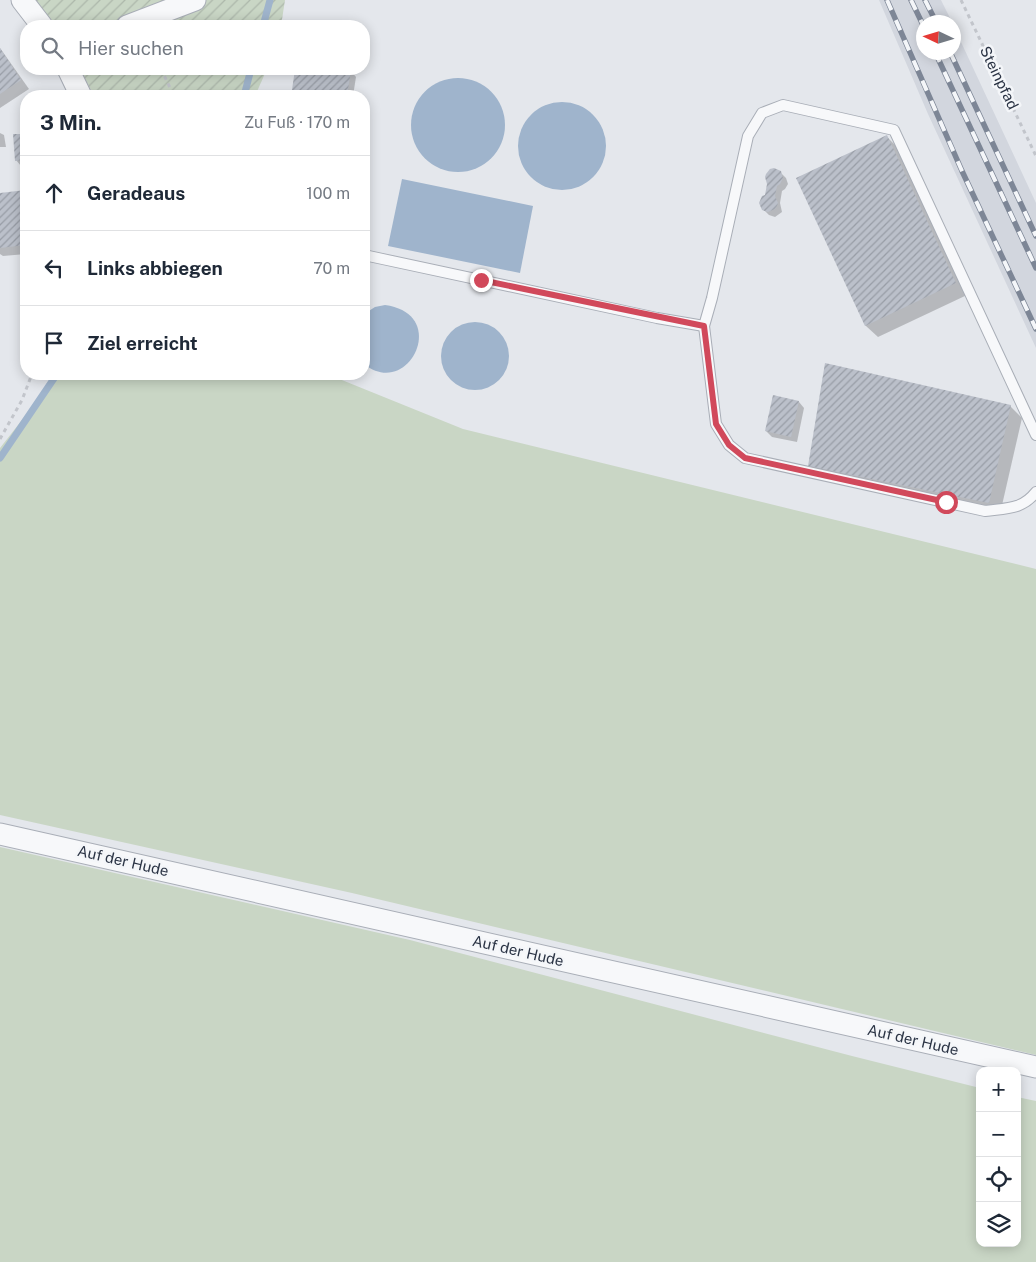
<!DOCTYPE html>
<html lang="de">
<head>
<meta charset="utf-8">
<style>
	body { margin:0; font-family:"Public Sans",sans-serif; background:#f6f6f7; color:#1f2937 }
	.controls { position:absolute; right:15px; bottom:15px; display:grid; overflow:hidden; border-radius:10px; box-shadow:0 2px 12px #0003 }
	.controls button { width:45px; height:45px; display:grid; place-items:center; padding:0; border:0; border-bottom:1px solid #e0e1e3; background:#fff; color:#1f2937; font:25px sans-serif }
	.compass { position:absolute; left:916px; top:15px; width:45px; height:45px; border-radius:50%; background:#fff; box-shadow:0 2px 12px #0003; rotate:274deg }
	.stop { position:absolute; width:15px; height:15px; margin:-11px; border:4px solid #d1495b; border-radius:50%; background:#fff }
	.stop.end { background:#d1495b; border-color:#fff; box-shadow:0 1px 5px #0008 }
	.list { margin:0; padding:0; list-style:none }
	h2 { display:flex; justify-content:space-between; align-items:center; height:65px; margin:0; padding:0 20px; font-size:21px }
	h2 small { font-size:16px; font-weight:400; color:#747a83 }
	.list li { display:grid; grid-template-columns:32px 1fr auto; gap:15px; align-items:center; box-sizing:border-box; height:75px; padding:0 20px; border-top:1px solid #e0e1e3 }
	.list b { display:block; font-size:19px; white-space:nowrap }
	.list em { font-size:16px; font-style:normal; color:#747a83 }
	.icon { flex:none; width:28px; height:28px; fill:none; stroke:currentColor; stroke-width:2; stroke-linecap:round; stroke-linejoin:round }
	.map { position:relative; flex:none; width:1036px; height:1262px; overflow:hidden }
	.search { position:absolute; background:#fff; box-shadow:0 2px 12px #0003; left:20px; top:20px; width:350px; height:55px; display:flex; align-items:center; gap:12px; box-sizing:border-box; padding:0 18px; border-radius:20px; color:#747a83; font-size:19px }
	.panel { position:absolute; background:#fff; box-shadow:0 2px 12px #0003; left:20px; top:90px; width:350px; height:290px; border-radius:20px }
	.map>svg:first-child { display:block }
	.built { fill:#d2d6de }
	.green { fill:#c9d6c5 }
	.garden { fill:url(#garden-furrows) }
	.water { fill:#9fb4cc }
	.shadow { fill:#0003 }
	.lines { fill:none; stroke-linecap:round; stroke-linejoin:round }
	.stream { stroke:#9fb4cc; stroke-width:7 }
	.building { fill:url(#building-hatch) }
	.lane-casing { stroke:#a9aeb7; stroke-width:12 }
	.street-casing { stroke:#a9aeb7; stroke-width:23 }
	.path { stroke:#c2c5cb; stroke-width:3; stroke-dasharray:4 4; stroke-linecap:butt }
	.lane { stroke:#f7f8fa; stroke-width:10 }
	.street { stroke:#f7f8fa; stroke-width:21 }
	.rail-casing { stroke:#7d8696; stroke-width:5.5 }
	.rail { stroke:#f4f6f9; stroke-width:4; stroke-dasharray:11; stroke-linecap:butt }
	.route { stroke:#d1495b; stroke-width:6 }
	.labels { text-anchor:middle; stroke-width:5; stroke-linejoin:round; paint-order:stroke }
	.street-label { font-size:15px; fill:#2b3445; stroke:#f4f6f9 }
</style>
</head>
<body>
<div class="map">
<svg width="1036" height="1262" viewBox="0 0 1036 1262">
	<defs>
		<pattern id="garden-furrows" width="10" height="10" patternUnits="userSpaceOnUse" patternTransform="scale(1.25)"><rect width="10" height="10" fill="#c9d6c5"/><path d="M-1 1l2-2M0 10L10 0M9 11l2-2" fill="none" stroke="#adb8ab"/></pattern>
		<pattern id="building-hatch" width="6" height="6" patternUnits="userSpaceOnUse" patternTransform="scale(1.25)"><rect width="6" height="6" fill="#bbc0ca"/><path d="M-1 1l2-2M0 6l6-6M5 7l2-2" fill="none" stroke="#989da6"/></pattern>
	</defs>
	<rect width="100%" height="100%" fill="#e4e7ec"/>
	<path class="built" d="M879 0H941L952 22H924V52H954V27L1036 203V348L928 114Z"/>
	<g class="green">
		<path d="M58 374H327L463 429 1036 569V1055L352 893 0 815V448Z"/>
		<path d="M0 847 410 940 852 1056 980 1088V1243H1017V1097L1036 1101V1262H0Z"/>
	</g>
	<g class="garden">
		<path d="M35 0H285L281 26H55Z"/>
		<path d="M80 69H267L255 96H94Z"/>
	</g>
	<g class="water">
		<circle cx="458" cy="125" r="47"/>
		<circle cx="562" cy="146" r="44"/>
		<path d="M402 179 533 206 520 273 388 246Z"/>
		<path d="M385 305C451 314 408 400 364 364V314L375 307Z"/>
		<circle cx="475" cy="356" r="34"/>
	</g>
	<g class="shadow">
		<path d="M0 48 29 89 0 108Z"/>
		<path d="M297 69H336L351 71 356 77 353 96 298 95 293 90Z"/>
		<path d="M0 133 4 135 6 147H0Z"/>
		<path d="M26 135V166H21L16 160 14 136Z"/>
		<path d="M887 137 898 148 967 295 878 337 866 326 798 179Z"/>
		<path d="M780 172 786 178 788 184 785 189 782 191 780 203 782 212 775 217 769 215 763 209 766 195Z"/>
		<path d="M26 192V254L3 256 0 254V194Z"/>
		<path d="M364 194 370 200 364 228Z"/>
		<path d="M774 396 799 402 804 408 797 442 772 437 766 431Z"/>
		<path d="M1010 406 1022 418 1000 514 820 476 809 465Z"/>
	</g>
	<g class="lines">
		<g class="stream">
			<path d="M263 26 270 0"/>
			<path d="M244 96 251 69"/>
			<path d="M0 458 57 374"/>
		</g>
	</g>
	<g class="building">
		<path d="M320 21 338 24 337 26H319Z"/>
		<path d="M0 48 21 80 0 94Z"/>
		<path d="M295 69 351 70 347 96H326L292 90Z"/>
		<path d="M13 134H26V160L15 161Z"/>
		<path d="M887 135 956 283 865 326 796 178Z"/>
		<path d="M774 168 781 171 783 178 780 184 777 186 775 196 778 203 777 206 775 209 768 212 762 210 759 203 762 196 765 195 767 184 765 177 766 174 770 169Z"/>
		<path d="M26 190V245L0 248V193Z"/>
		<path d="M825 363 1011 405 989 503 808 466Z"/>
		<path d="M773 395 799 401 791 437 765 431Z"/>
	</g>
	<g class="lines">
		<g class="lane-casing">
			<g id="lane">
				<path d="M364 255 657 318 704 326"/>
				<path d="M1036 435 894 130 783 105 762 113 748 136 712 298 704 326 716 424 729 445 745 458 985 511C1006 508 1022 510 1036 492"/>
			</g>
		</g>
		<g class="street-casing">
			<g id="street">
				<path d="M22 0 42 26"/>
				<path d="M127 26 195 0"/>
				<path d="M68 69 81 96"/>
				<path d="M0 834 1036 1067"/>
			</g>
		</g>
		<g class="path">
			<path d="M961 0 1036 156"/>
			<path d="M161 69 174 96"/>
			<path d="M0 439 22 400 32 374"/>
		</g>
		<use href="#lane" class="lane"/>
		<use href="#street" class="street"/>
		<g class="rail-casing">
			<g id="rail">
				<path d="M887 0 962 171 1036 329"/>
				<path d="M911 0 924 27"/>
				<path d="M925 0 936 22"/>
				<path d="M935 52 1036 268"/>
				<path d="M950 52 1036 236"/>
			</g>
		</g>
		<use href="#rail" class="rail"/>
	</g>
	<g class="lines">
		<path class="route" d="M481 280 704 326 716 424 729 445 745 458 946 502"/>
	</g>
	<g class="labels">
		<g class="street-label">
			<text transform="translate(999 78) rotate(64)" y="5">Steinpfad</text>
			<text transform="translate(123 861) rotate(13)" y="5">Auf der Hude</text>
			<text transform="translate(518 951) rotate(13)" y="5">Auf der Hude</text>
			<text transform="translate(913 1040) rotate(13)" y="5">Auf der Hude</text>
		</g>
	</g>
</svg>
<div class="controls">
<button>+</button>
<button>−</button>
<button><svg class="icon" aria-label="locate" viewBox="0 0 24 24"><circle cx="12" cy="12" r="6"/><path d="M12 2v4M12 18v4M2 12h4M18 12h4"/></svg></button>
<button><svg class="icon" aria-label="layers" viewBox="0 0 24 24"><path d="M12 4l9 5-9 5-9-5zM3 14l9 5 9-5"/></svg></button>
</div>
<svg class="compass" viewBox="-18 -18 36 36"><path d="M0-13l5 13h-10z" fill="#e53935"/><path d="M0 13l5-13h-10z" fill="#747a83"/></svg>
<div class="stop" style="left:946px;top:502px"></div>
<div class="stop end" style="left:481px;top:280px"></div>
<div class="search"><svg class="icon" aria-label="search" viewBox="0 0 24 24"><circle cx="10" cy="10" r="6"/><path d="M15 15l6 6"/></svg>Hier suchen</div>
<section class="panel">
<h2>3 Min.<small>Zu Fuß · 170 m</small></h2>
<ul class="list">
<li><svg class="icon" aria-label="ahead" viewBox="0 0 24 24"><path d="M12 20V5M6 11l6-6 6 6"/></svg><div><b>Geradeaus</b></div><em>100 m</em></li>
<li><svg class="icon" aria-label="left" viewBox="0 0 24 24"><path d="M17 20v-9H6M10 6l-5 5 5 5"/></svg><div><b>Links abbiegen</b></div><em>70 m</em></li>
<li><svg class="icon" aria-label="arrive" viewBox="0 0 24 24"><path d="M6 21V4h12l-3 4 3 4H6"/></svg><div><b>Ziel erreicht</b></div></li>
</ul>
</section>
</div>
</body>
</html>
